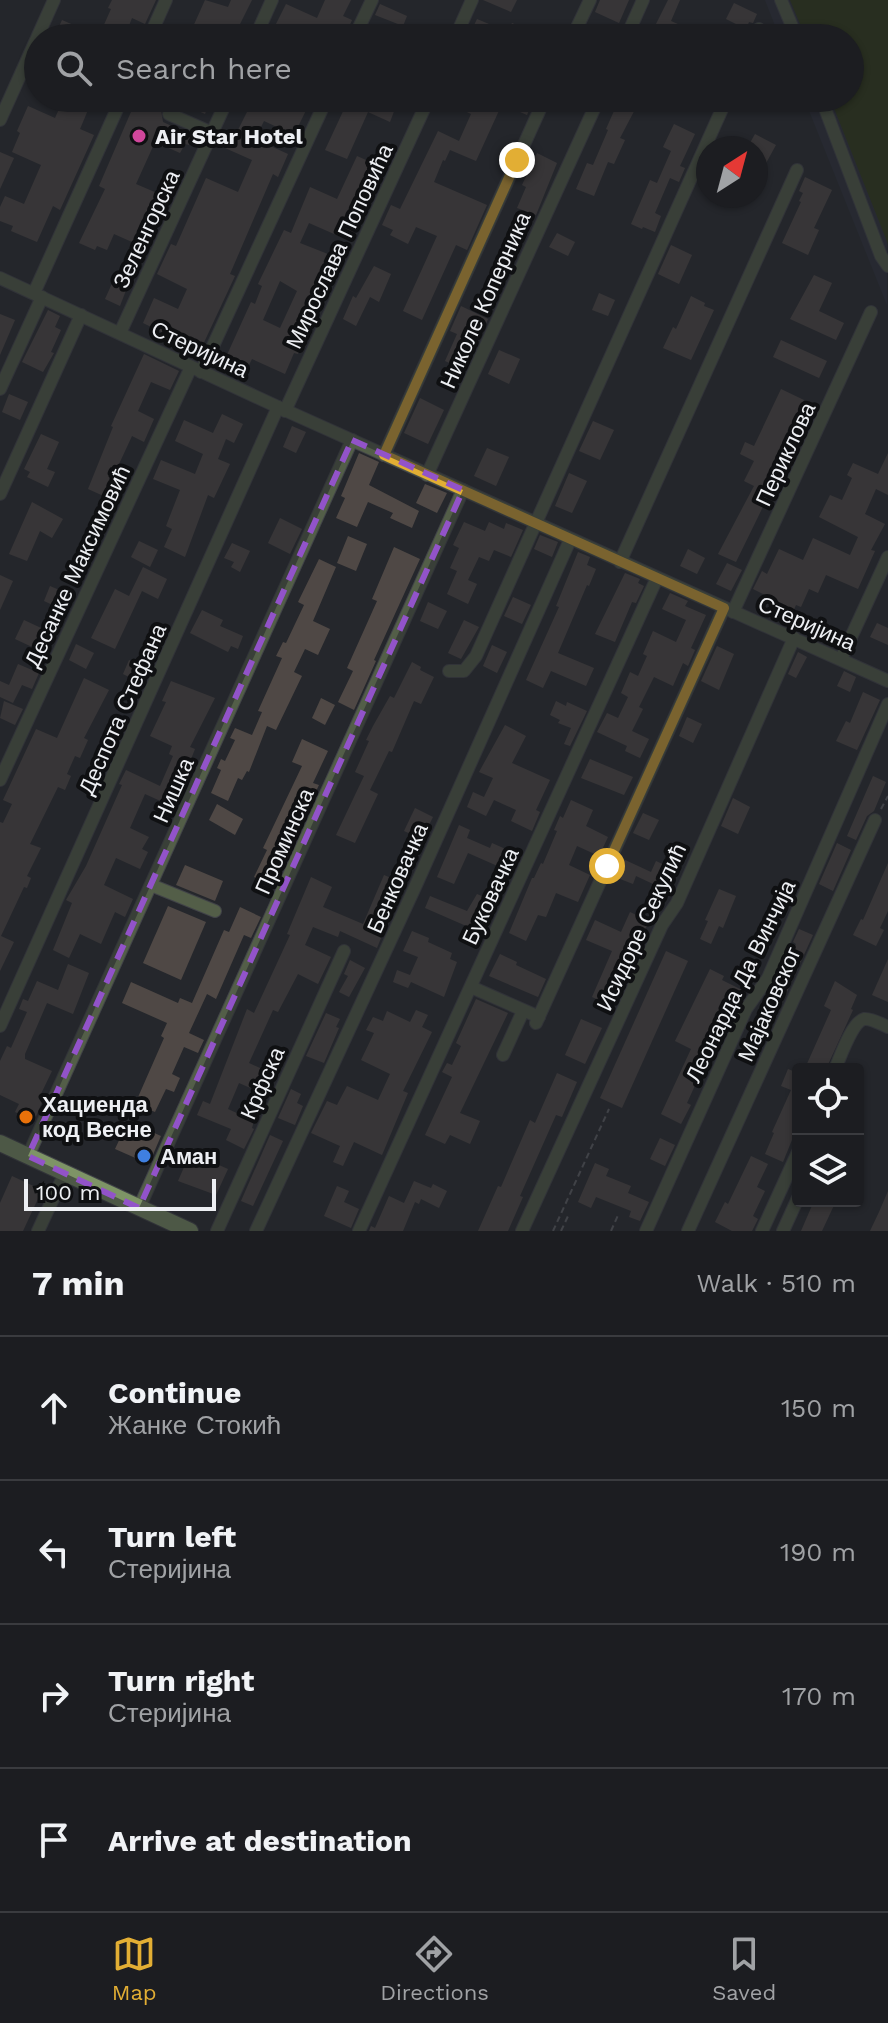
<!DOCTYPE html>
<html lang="en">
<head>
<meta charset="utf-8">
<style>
	body { margin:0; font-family:"Work Sans",sans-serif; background:#25262a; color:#f1f3f6 }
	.controls { position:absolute; right:24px; bottom:24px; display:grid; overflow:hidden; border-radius:8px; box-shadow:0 2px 6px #0004 }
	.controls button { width:72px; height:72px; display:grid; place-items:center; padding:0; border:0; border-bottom:2px solid #3a3b3f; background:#1c1d21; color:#f1f3f6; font:40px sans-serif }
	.compass { position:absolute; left:696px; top:136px; width:72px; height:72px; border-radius:50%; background:#1c1d21; box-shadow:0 2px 6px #0004; rotate:36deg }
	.scale { position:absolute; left:24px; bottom:20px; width:192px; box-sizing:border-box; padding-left:8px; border:4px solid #edeff3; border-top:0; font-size:22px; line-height:28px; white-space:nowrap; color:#edeff3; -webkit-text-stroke:6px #0f1012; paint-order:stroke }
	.stop { position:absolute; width:24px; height:24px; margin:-18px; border:6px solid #e2ae34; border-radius:50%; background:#fff }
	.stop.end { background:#e2ae34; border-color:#fff; box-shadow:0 2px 8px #0008 }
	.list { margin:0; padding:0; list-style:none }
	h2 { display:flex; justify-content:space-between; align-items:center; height:104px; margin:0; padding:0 32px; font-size:34px }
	h2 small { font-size:26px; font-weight:400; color:#a0a2a5 }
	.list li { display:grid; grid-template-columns:52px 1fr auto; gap:24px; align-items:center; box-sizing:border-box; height:144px; padding:0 32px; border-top:2px solid #3a3b3f }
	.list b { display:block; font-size:30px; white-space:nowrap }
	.list p { margin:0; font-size:26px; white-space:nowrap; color:#a0a2a5 }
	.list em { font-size:26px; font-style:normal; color:#a0a2a5 }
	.icon { flex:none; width:44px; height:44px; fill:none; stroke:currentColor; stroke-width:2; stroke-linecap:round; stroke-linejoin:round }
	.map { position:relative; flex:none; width:888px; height:1231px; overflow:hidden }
	.search { position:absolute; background:#1c1d21; box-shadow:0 2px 6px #0004; left:24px; right:24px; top:24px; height:88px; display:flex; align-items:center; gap:20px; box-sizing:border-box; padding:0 28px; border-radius:44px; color:#a0a2a5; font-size:30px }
	.sheet { height:680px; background:#1c1d21 }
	nav { display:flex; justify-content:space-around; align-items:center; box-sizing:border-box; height:112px; border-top:2px solid #3a3b3f; background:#1c1d21; font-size:22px; color:#a0a2a5 }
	nav a { display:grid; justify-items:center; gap:4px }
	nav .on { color:#e2ae34 }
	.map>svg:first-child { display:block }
	.built { fill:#2a2e39 }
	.green { fill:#2d3912 }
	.building { fill:#4f4845; fill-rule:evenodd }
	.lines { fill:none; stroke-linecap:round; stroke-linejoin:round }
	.minor-casing { stroke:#414348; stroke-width:14 }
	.major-casing { stroke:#414348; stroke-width:18 }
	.path { stroke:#626468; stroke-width:2; stroke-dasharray:6 4; stroke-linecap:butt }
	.minor { stroke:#535e48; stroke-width:12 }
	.major { stroke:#7e9466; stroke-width:16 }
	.route { stroke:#e2ae34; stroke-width:10 }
	.marked { fill:none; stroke:#9253c9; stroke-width:6; stroke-dasharray:16 10; stroke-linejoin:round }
	.hotel-dot { fill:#d1479c; stroke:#0f1012; stroke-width:3 }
	.food-dot { fill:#e8710a; stroke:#0f1012; stroke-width:3 }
	.shop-dot { fill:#3f7fe0; stroke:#0f1012; stroke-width:3 }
	.labels { text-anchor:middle; stroke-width:8; stroke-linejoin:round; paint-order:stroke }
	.poi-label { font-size:22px; font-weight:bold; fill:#edeff3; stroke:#0f1012; text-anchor:start }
	.street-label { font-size:22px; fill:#edeff3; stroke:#0f1012 }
</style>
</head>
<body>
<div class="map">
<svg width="888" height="1231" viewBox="0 0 888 1231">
	<rect width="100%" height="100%" fill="#25272c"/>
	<path class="built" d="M765 0H888L887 305 804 98H850V38H780Z"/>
	<path class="green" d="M790 0H888V244L830 98H850V38H806Z"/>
	<g class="building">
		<path d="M112 0H156L145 24 132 18 124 38H54L62 20 99 36 111 9 108 8Z"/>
		<path d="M205 0 228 7 231 0H252L239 26 243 28 238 38H188Z"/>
		<path d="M325 0H351L343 16 352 20 344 38H275L280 28 275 26 286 4 317 18Z"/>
		<path d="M483 0H517L511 12Z"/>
		<path d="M600 0H629L619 23 595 12Z"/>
		<path d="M668 0H680L671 21 680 25 674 38H649Z"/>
		<path d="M734 3 757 14 753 23 749 22 746 29 726 19Z"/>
		<path d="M380 4 407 16 403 26 375 15Z"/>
		<path d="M477 19 508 32 512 23 545 38H468Z"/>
		<path d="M64 98H93L80 129 94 135 60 210 53 206 37 242 11 231 13 226 0 221V207L5 196 24 204 41 165 12 152 20 133 17 131 28 106 55 118Z"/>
		<path d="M137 98H211L205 114 173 99 170 105 161 110 163 122 193 136 189 145 185 144 180 153 155 142 136 184 164 196 141 246 114 234 107 250 97 246 95 250 79 243 105 189 99 186Z"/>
		<path d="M254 98 279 108 283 98H312L294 135 264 121 255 139 288 154 278 177 273 174 230 274 235 276 200 351 143 323 154 298 178 309 187 289 157 274 171 244 176 246 206 178 238 192 252 160 225 148 233 130 237 132Z"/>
		<path d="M362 98H399L390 122 368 112 347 159 325 150 346 105 357 110Z"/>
		<path d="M438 98H534L527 115 502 104 476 161 450 150 445 161 443 160 434 182 487 205 467 250 456 245 422 320 403 311 437 236 416 227 408 244 390 235 393 230 382 225 391 205 400 209 438 131 459 141 471 114Z"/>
		<path d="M617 98H641L620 138 625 140 614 164 608 162 594 196 576 189 587 163 593 165 608 130 606 129 614 111 611 109Z"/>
		<path d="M674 124 695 134 680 166 685 168 679 182 670 178 655 213 661 216 655 232 643 227 642 229 631 224 650 180 657 183 671 151 663 147Z"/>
		<path d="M755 134 776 145 765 165 756 160V148H747Z"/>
		<path d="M0 152 14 158 0 189Z"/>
		<path d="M537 153 557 163 536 215 517 208 526 187 522 185Z"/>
		<path d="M357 156 375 164 356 207 364 210 350 241 309 223 300 243 338 258 333 268 337 269 331 283 322 279 306 314 311 317 302 338 304 339 298 354 294 353 285 374 252 359 248 367 226 357 251 302 255 304 262 286 258 284 284 230 291 233 310 187 337 199ZM280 281 297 291 280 328 263 320Z"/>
		<path d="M805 177 832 190 814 228 819 230 808 255 782 243 801 202 799 201 803 193 799 191Z"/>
		<path d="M557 233 575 242 568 256 549 247Z"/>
		<path d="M671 245 692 255 679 284 658 274Z"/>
		<path d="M374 266 391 274 379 302 370 297 356 326 343 319 353 296 356 298Z"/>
		<path d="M814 275 832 283 819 311 844 323 836 340 790 319Z"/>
		<path d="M114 279 128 285 120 306 105 299Z"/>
		<path d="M599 293 615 300 608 316 592 310Z"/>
		<path d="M691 296 705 303 704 306 714 310 691 360 663 348 673 327 676 329Z"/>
		<path d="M461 306 488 319 465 370 445 361 457 334 450 331Z"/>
		<path d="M48 310 60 316 55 327 61 330 51 352 54 353 43 372 22 362Z"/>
		<path d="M0 314 15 320 0 355Z"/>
		<path d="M781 340 827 361 819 378 773 357Z"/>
		<path d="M499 350 520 359 509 384 488 374Z"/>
		<path d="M144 354 179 371 170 390 151 382 138 411 154 419 144 442 132 436 113 477 116 479 108 498 88 489 113 427 111 426Z"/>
		<path d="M781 389 804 400 770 469 779 474 736 562 718 554 754 486 744 481 754 461 740 454 745 442 754 446Z"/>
		<path d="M9 394 28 402 20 420 2 412Z"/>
		<path d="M420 398 444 410 428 444 404 433Z"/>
		<path d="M222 414 243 424 234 443 226 439 218 459 230 464 214 498 208 495 185 557 164 547 172 529 166 526 180 490 153 479 161 460 195 474 203 454 175 441 184 420 213 433Z"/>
		<path d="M593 421 614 430 600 460 579 451Z"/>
		<path d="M292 426 306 432 296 453 283 447Z"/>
		<path d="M41 434 59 442 47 469 55 472 48 487 27 477 30 472 24 469Z"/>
		<path d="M487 448 509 457 496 486 474 476Z"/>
		<path d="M359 453 379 462 369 485 419 511 412 528 390 518 393 513 368 502 357 527 336 518 345 498 341 496Z"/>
		<path d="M888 453V495L876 489 865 514 885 524 871 550 875 551 858 589 826 575 818 593 809 589 801 607 796 605 792 614 781 609 783 604 753 589 762 571 767 574 779 549 803 560 813 538 850 555 858 537 819 517 830 495 842 500 852 478 847 475 853 463 878 474Z"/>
		<path d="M569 473 587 481 572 513 555 506Z"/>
		<path d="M425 484 447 493 437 513 416 503Z"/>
		<path d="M32 502 63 519 52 538 40 531 27 561 9 554Z"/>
		<path d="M280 518 302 529 290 554 268 543Z"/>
		<path d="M464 522 485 531 489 522 504 529 506 523 523 530 511 557 494 550 489 561 479 557 468 580 477 584 468 604 447 594 457 571 450 568 459 548 453 545Z"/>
		<path d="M540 535 558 542 552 557 534 549Z"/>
		<path d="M348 536 367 544 356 571 337 563Z"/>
		<path d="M139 541 158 550 150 567 131 557Z"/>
		<path d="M232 543 250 551 240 572 231 567 234 562 224 558Z"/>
		<path d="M394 547 420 559 374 660 376 661 354 710 338 702 353 671 347 668 377 601 372 599Z"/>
		<path d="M688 549 705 558 697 574 680 566Z"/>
		<path d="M578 552 590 557 587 565 596 569 589 586 587 585 558 653 594 668 586 686 551 671 543 688 526 680 559 607 556 606Z"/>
		<path d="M319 559 336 567 313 621 330 629 318 655 305 649 294 672 302 676 276 730 267 726 249 772 247 771 242 780 238 778 228 801 211 793 221 770 217 768 221 759 225 761 235 740 230 738 235 728 252 735 262 712 258 711 282 658 276 656 283 642 286 643 304 605 298 602Z"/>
		<path d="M727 563 742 570 731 591 716 584Z"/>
		<path d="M143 567 167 579 158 599 142 591 115 649 91 638 115 589 129 596Z"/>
		<path d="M625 573 640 579 638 583 644 586 636 603 632 602 615 642 595 634Z"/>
		<path d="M0 575 13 581 0 610Z"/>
		<path d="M50 586 64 592 57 607 44 601Z"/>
		<path d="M670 593 688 601 685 606 706 615 691 648 695 650 688 666 683 663 673 686 654 677 639 707 643 709 632 731 649 739 640 758 625 751 627 746 597 732 607 713 618 718 628 697 621 693 630 672 638 676 647 656 643 654 653 631 676 642 686 620 662 609Z"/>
		<path d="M513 597 531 605 522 624 504 616Z"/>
		<path d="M428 602 447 611 438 629 420 621Z"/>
		<path d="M202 610 223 620 220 626 243 636 238 649 231 646 228 652 190 633Z"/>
		<path d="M24 620 54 634 45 653 15 639Z"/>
		<path d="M464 620 479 627 461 659 448 653Z"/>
		<path d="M877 623 888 628V645L870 637Z"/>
		<path d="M76 644 94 653 86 669 69 660Z"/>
		<path d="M492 645 507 652 497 673 483 666Z"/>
		<path d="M717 646 734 654 719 690 701 681Z"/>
		<path d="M145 652 156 657 143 684 123 674 129 660 139 665Z"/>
		<path d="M798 652 807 657 796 678 788 674Z"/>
		<path d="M412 662 421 667 420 670 434 677 421 704 414 701 392 752 389 751 370 790 378 794 355 843 336 835 364 776 355 772 369 741 366 740 373 726 390 696 394 698Z"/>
		<path d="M18 664 39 673 32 689 22 685 13 703 0 697V681L9 685Z"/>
		<path d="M844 671 856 677 850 692 837 686Z"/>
		<path d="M84 678 109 690 84 738 88 740 80 758 75 756 67 774 71 776 65 790 58 787 30 844 41 848 27 876 31 878 27 888 24 887 1 936 14 942 0 971V822L3 823 12 804 3 800 36 729 57 738Z"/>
		<path d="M171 681 215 698 190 747 195 749 178 792 182 794 176 808 145 794 130 828 149 837 142 849 148 852 140 869 116 858 104 885 133 899 125 917 115 912 101 944 80 934 69 958 53 950 72 903 66 900 86 866 122 785 119 784 126 770 160 786 173 756 169 754 172 746 150 736 166 702 162 701Z"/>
		<path d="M863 692 880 700 857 750 836 741 846 721 850 723Z"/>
		<path d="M321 698 335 705 325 725 312 718Z"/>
		<path d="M4 701 23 709 15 725 0 718Z"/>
		<path d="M556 701 566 706 567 702 587 711 570 746 564 744 571 728 558 723 560 720 550 715Z"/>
		<path d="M687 717 702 724 693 743 679 736Z"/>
		<path d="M505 725 526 736 512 763 550 780 536 810 540 812 532 831 511 821 516 810 494 800 486 816 467 807 473 792 484 797 493 778 479 772Z"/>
		<path d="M302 739 328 751 313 783 319 785 271 886 254 877 267 850 263 848 302 766 292 762Z"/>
		<path d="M590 759 633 777 624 795 581 778Z"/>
		<path d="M873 776 886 782 874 811 867 816 856 840 847 836Z"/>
		<path d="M733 798 750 807 738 834 721 826Z"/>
		<path d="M571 800 593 810 586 826 608 837 599 856 577 846 569 865 590 875 578 902 556 893 546 917 538 915 526 941 509 933 532 878H534L541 863 543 864 557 831 554 830 560 816 563 818Z"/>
		<path d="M217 804 243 819 235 835 209 820Z"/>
		<path d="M415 808 433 817 422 839 404 831Z"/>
		<path d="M643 813 659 820 649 840 633 833Z"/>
		<path d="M459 825 470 830 467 838 490 848 492 843 519 855 511 872 468 853 454 884 437 877Z"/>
		<path d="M837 843 851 850 833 891 819 884Z"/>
		<path d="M623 859 651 872 656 861 675 870 666 890 636 876 633 884 615 877Z"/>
		<path d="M888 863V911L880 928 884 930 876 946 853 935 861 919 863 920Z"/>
		<path d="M185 865 223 881 215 901 176 885Z"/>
		<path d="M384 875 403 883 377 948 340 931 338 937 313 927 305 945 331 957 318 984 298 974 278 1012 273 1010 249 1063 271 1073 262 1093 239 1083 228 1109 254 1121 252 1128 254 1129 244 1149 226 1140 231 1129 197 1115 203 1101 210 1104 247 1009 254 1013 290 935 287 934 311 877 332 887 323 907 363 924Z"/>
		<path d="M719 889 736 896 723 928 719 926 711 944 700 939 708 921 705 920Z"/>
		<path d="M477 894 496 902 480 932 425 908 430 896 467 911Z"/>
		<path d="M168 906 206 922 181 980 143 963Z"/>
		<path d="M240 907 261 917 251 938 244 935 216 999 207 994 189 1033 204 1040 198 1053 184 1047 172 1074 180 1078 174 1092 166 1089 155 1112 135 1104 164 1038 161 1036 167 1023 122 1003 131 982 178 1003 180 998 192 1003 224 930 229 932Z"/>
		<path d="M630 912 649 921 612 1006 592 997 612 951 586 940 595 920 621 932Z"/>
		<path d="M799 929 813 935 771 1027 761 1022 796 944 793 942Z"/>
		<path d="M412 931 429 938 428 942 452 953 450 959 457 962 444 997 411 982 408 988 393 982 397 970 410 975 418 957 403 951Z"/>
		<path d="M666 951 688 961 622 1108 600 1098Z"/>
		<path d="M500 954 517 962 516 965 546 979 538 997 489 976Z"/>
		<path d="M888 959V1002L872 995Z"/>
		<path d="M350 960 365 968 349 997 339 992 348 976 344 974Z"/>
		<path d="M68 964 89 973 73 1014 47 1003 25 1054V1059L52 1071 39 1098 43 1100 34 1121 15 1112 19 1104 0 1095V1061L7 1046 11 1048 27 1012 19 1009 23 999 28 1001 37 981 58 990Z"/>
		<path d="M710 969 724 976 722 980 746 992 733 1016 728 1013 687 1103 691 1105 681 1124 661 1114 691 1049 675 1041Z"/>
		<path d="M835 981 857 995 851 1009 853 1010 826 1069H814L806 1066 831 1010 824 1006Z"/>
		<path d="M476 999 508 1013 460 1113 480 1121 470 1144 450 1135 445 1144 425 1135 452 1077 442 1072 447 1063 452 1065 461 1046 456 1043Z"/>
		<path d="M416 1010 428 1015 422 1027 432 1032 403 1091 408 1093 382 1155 354 1142 343 1166 333 1162 340 1146 311 1133 327 1101 337 1105 347 1086 378 1100 390 1074 361 1060 374 1033 366 1030 373 1017 383 1021 387 1011 410 1022Z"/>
		<path d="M326 1013 340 1019 336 1027 339 1028 324 1063 306 1056Z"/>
		<path d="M581 1019 602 1028 585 1064 565 1055Z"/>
		<path d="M788 1069 798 1073V1125L783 1162 765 1154 774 1133 772 1132 791 1090 781 1086Z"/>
		<path d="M557 1073 577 1082 562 1117 556 1115 520 1196 523 1197 508 1231H478L498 1186 501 1187 530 1120 535 1123Z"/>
		<path d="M291 1089 301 1094 297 1103 303 1106 295 1125 278 1118Z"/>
		<path d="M128 1121 161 1136 149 1164 115 1149Z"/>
		<path d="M270 1135 283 1141 253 1206 241 1201Z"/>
		<path d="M660 1138 675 1145 665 1166 650 1159Z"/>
		<path d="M192 1149 213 1159 212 1162 228 1169 216 1195 178 1181Z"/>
		<path d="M751 1156 768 1164 757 1187 765 1191 753 1216 758 1219 752 1231H732L715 1222 725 1202 728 1204Z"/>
		<path d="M595 1163 609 1169 606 1176 631 1186 628 1193 649 1202 640 1221 629 1217 631 1211 596 1197 591 1208 578 1202Z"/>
		<path d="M12 1176 42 1190 23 1231H0V1203Z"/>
		<path d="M414 1181 431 1188 433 1184 447 1191 439 1208 421 1199 419 1204 415 1202 403 1231H369L371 1226 375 1228 389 1196 404 1203Z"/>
		<path d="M337 1186 349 1191 344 1202 359 1209 351 1228 324 1216Z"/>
		<path d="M888 1191V1231H870L879 1212Z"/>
		<path d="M814 1201H836L822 1231H801Z"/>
	</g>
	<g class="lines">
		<g class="minor-casing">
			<g id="minor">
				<path d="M781 0 797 38"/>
				<path d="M149 38 166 0"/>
				<path d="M255 38 272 0"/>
				<path d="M354 38 372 0"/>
				<path d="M455 38 472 0"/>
				<path d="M572 38 590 0"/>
				<path d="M626 38 643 0"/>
				<path d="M754 38 759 29"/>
				<path d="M821 98 881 256 888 266"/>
				<path d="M169 114 212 133"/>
				<path d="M0 120 54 0"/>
				<path d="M0 278 278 407 888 681"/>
				<path d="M34 293 122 98"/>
				<path d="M120 333 228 98"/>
				<path d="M201 372 327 98"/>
				<path d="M0 389 42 297"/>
				<path d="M285 411 429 98"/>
				<path d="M384 455 545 98"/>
				<path d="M427 475 599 98"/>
				<path d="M0 494 81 315"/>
				<path d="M620 562 797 170"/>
				<path d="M733 612 871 312"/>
				<path d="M841 659 888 557"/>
				<path d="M449 671H464L476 656 727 98"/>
				<path d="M0 780 191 367"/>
				<path d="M151 885 215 911"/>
				<path d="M471 987 539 1017"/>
				<path d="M536 1023 724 608"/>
				<path d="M0 1026 278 407"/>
				<path d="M503 1055 523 1011"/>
				<path d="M835 1069C840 1058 852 1022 864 1019 871 1018 881 1024 888 1027"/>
				<path d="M28 1156 352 440"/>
				<path d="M139 1208 463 490"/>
				<path d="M38 1231 65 1173"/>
				<path d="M217 1231 344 951"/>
				<path d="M256 1231 416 885 570 540"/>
				<path d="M359 1231 657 578"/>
				<path d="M522 1231 662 925 677 903 794 638"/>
				<path d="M646 1231 746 1009 768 978 888 704"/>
				<path d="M688 1231 875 820"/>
				<path d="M762 1231 798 1152"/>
				<path d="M783 1231 798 1198"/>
			</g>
		</g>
		<g class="major-casing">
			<path id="major" d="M0 1143 190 1231"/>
		</g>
		<g class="path">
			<path d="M143 98 161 105"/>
			<path d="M881 809 888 796"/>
			<path d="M553 1231 609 1109"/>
			<path d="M561 1231 569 1214"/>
			<path d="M611 1231 619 1213"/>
		</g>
		<use href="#minor" class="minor"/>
		<use href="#major" class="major"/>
	</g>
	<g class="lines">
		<path class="route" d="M517 160 384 455 724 608 607 866"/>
	</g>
	<path d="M0 0H888V1231H0ZM352 440 463 490 139 1208 28 1156Z" fill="#25272c" fill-opacity=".55" fill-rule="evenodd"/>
	<path class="marked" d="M352 440 463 490 139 1208 28 1156Z"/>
	<circle class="hotel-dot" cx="139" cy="136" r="8"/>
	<circle class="food-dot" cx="26" cy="1117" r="8"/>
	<circle class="shop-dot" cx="144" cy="1156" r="8"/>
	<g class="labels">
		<g class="poi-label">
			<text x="155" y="144">Air Star Hotel</text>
			<text x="42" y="1112">Хациенда<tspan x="42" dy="25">код Весне</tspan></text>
			<text x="160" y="1164">Аман</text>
		</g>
		<g class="street-label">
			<text transform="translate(146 229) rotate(-65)" y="8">Зеленгорска</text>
			<text transform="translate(339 246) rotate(-65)" y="8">Мирослава Поповића</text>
			<text transform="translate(485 300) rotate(-66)" y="8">Николе Коперника</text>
			<text transform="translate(200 349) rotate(25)" y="8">Стеријина</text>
			<text transform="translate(785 454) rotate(-65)" y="8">Периклова</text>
			<text transform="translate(77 566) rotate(-65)" y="8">Десанке Максимовић</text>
			<text transform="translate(807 623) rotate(24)" y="8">Стеријина</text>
			<text transform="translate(122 709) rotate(-66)" y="8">Деспота Стефана</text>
			<text transform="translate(173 790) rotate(-66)" y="8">Нишка</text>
			<text transform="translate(284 841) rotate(-66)" y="8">Проминска</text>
			<text transform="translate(397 878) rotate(-66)" y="8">Бенковачка</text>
			<text transform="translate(490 896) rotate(-65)" y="8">Буковачка</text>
			<text transform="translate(641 927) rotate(-65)" y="8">Исидоре Секулић</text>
			<text transform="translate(740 981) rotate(-64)" y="8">Леонарда Да Винчија</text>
			<text transform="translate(769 1004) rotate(-66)" y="8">Мајаковског</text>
			<text transform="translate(262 1083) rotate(-66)" y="8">Крфска</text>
		</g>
	</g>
</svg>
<div class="controls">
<button><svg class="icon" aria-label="locate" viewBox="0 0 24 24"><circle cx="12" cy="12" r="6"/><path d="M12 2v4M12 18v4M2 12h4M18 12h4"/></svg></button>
<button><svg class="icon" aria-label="layers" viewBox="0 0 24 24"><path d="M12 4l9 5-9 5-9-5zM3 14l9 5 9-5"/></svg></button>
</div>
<svg class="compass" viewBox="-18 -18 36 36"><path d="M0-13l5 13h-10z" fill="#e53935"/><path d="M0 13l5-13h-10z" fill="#a0a2a5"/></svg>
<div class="scale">100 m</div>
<div class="stop" style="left:607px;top:866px"></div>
<div class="stop end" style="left:517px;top:160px"></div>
<div class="search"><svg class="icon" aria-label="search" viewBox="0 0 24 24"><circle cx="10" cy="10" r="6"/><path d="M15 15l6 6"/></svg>Search here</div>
</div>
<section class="sheet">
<h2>7 min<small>Walk · 510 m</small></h2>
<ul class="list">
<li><svg class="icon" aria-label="ahead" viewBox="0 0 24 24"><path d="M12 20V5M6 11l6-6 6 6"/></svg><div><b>Continue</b><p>Жанке Стокић</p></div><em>150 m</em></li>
<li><svg class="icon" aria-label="left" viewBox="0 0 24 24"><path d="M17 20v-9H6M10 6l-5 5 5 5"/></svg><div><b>Turn left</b><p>Стеријина</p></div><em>190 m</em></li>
<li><svg class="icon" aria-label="right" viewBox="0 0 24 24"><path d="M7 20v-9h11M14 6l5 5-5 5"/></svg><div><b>Turn right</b><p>Стеријина</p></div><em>170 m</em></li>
<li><svg class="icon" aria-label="arrive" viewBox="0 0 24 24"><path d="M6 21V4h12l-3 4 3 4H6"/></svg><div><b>Arrive at destination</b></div></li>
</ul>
</section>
<nav>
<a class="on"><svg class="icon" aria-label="map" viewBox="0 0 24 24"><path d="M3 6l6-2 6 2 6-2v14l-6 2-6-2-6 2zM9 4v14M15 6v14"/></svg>Map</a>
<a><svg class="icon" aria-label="directions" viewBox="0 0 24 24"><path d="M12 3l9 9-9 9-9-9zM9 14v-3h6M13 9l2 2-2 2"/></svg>Directions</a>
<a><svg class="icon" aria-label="saved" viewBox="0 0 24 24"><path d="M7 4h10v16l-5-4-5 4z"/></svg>Saved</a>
</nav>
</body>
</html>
